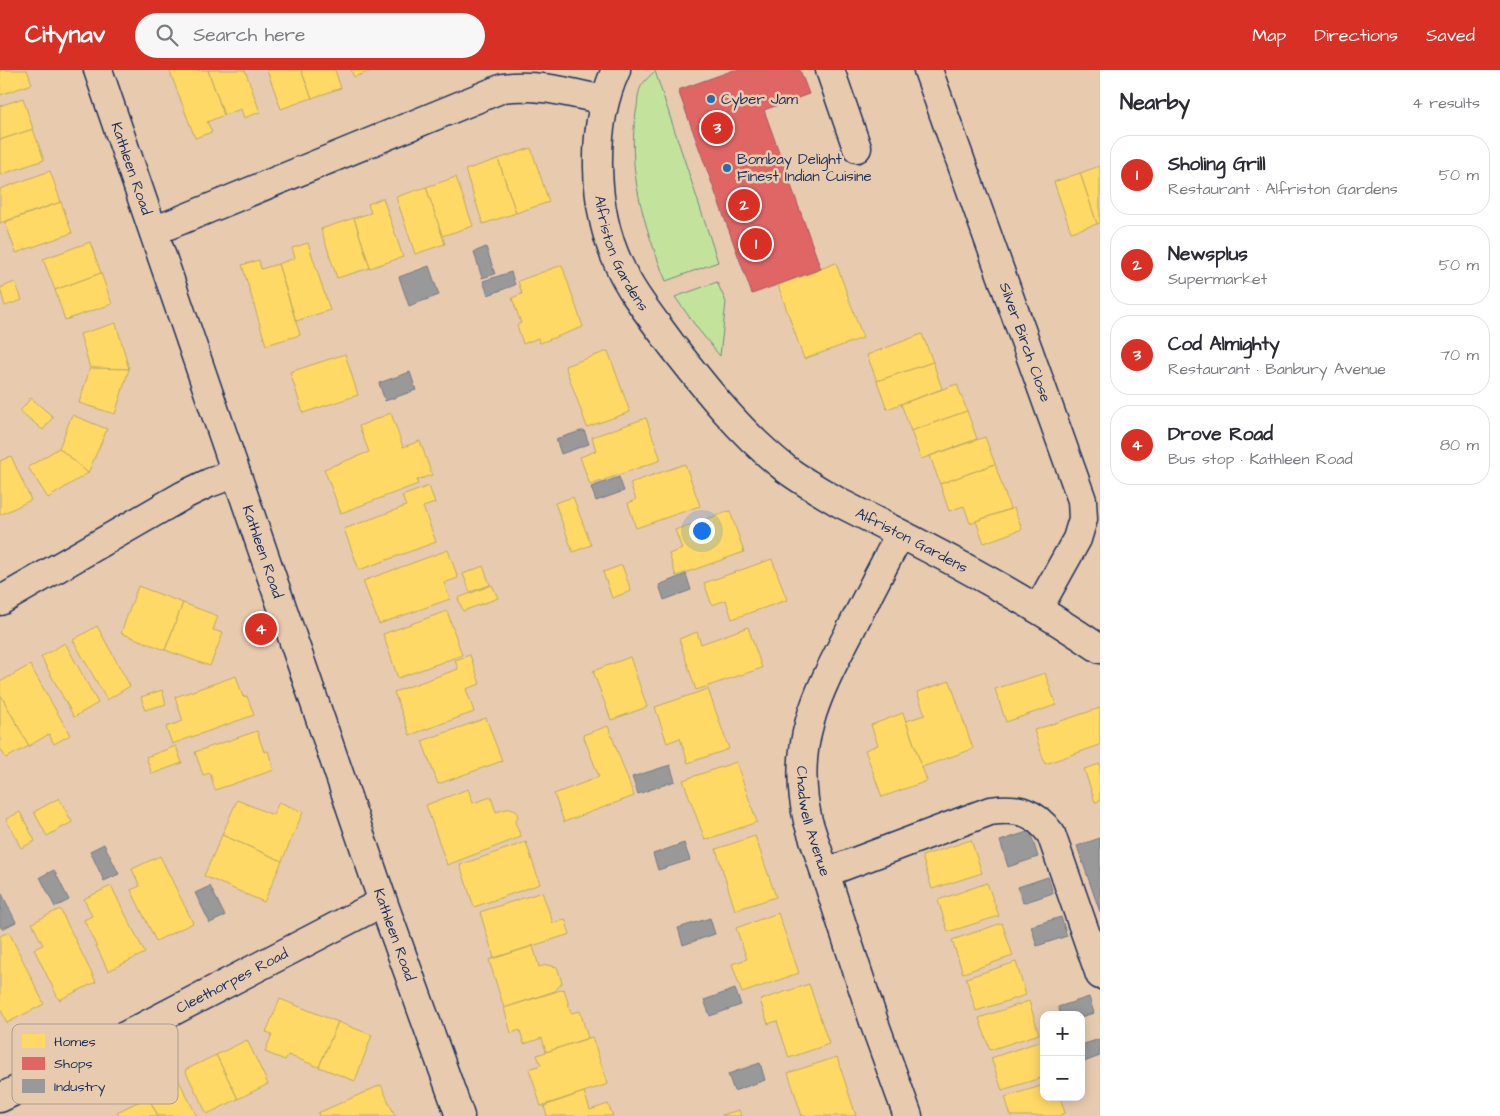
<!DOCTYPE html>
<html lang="en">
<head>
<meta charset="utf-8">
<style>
	body { margin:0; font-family:"Architects Daughter",sans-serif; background:#f7f7f7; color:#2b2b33 }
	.controls { position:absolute; right:15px; bottom:15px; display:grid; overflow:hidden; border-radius:10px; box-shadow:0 2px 12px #0003 }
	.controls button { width:45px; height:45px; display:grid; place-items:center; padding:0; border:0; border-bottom:1px solid #e1e1e2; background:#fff; color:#2b2b33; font:25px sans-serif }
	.you { position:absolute; left:701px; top:460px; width:18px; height:18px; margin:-12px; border:4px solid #fff; border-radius:50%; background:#1a73e8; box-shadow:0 0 0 8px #1a73e833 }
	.badge { display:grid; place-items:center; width:32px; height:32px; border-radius:50%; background:#d93025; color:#fff; font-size:16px; font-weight:700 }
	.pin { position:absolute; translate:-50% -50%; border:2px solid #fff; box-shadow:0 1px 5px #0006 }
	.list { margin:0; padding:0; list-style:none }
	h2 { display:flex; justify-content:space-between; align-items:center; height:65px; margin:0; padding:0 20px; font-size:21px }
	h2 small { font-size:16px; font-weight:400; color:#7c7c81 }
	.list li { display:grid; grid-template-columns:32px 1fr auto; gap:15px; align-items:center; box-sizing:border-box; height:80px; margin:0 10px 10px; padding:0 10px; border:1px solid #e1e1e2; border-radius:20px }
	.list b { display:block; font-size:19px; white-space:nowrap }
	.list p { margin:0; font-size:16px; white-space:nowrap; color:#7c7c81 }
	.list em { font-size:16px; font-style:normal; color:#7c7c81 }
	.icon { flex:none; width:28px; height:28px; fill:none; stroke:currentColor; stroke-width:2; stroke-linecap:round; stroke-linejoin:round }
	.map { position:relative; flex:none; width:1100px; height:1046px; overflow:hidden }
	header { display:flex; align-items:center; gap:30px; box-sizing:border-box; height:70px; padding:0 25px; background:#d93025; color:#fff }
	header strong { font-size:24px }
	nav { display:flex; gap:28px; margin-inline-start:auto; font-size:18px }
	.search { width:350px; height:45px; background:#f7f7f7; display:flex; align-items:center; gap:12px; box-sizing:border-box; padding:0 18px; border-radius:28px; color:#7c7c81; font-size:19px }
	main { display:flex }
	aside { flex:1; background:#fff }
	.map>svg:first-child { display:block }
	.green { fill:#c3e39c; stroke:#6f897d }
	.homes { fill:#ffd966; stroke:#bba664 }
	.shops { fill:#e06666; stroke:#a55664 }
	.industry { fill:#999; stroke:#737987 }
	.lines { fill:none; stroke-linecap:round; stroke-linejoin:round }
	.minor-casing { stroke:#1b2f5e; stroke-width:31 }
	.minor { stroke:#e8cbaf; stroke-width:28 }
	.poi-dot { fill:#1f6fb2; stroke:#e8cbaf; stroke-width:2 }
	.labels { text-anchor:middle; stroke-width:5; stroke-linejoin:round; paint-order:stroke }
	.poi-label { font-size:15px; fill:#1b2f5e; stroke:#e8cbaf; text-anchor:start }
	.street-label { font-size:15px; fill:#1b2f5e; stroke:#e8cbaf }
	.key { fill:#e8cbaf; stroke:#aa9c97; stroke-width:1 }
	.key-label { font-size:14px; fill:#1b2f5e }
</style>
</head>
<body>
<header>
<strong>Citynav</strong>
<div class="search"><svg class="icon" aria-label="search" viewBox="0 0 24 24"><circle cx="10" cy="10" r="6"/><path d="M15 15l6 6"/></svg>Search here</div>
<nav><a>Map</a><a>Directions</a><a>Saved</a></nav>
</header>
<main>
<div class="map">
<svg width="1100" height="1046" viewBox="0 0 1100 1046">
	<rect width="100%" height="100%" fill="#e8cbaf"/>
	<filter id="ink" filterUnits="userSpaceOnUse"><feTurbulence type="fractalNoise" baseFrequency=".02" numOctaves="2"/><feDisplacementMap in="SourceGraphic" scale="10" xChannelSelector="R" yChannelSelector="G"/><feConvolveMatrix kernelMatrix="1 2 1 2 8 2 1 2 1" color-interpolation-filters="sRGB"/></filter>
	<g filter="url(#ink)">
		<g class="green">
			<path d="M655 1 718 192 666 211C644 156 625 97 637 37 638 30 638 20 642 15 645 10 651 5 655 1Z"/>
			<path d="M717 212 726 232 720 286 698 259 675 227Z"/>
		</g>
		<g class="homes">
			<path d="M0 0H27L32 14 0 25Z"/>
			<path d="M175 0H208L224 45 207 52 212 62 195 68 170 2Z"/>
			<path d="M208 0H245L260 42 244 48 241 39 224 45Z"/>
			<path d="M267 0H301L312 28 281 39Z"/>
			<path d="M301 0H335L341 18 312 28Z"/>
			<path d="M351 0H374L354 7Z"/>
			<path d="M23 28 33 59 0 70V36Z"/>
			<path d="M33 59 44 90 0 105V70Z"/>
			<path d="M531 78 549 132 516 143 498 89Z"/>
			<path d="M498 89 516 143 483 154 465 100Z"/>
			<path d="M1100 96V153L1097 154 1080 103Z"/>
			<path d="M50 101 61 132 0 153V119Z"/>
			<path d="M1080 103 1097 154 1071 162 1054 112Z"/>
			<path d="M456 107 473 156 442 166 426 117Z"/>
			<path d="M426 117 445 174 415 184 396 127Z"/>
			<path d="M383 128 403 187 370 198 354 148 371 143 368 134Z"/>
			<path d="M61 132 72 163 16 183 5 152Z"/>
			<path d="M354 148 370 198 337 208 321 159Z"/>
			<path d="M90 172 101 203 55 220 43 189Z"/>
			<path d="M308 173 330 240 296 251 278 194 295 188 292 178Z"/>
			<path d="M259 190 261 199 278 194 300 265 266 275 242 195Z"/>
			<path d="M836 193 863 268 804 289 778 215Z"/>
			<path d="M562 195 583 257 540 273 538 268 523 274 517 255 521 253 512 228 522 224 518 211Z"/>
			<path d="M101 203 112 234 65 250 55 220Z"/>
			<path d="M15 212 22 230 5 236 0 218Z"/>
			<path d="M116 253 129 299 90 298 80 264Z"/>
			<path d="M922 264 933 292 877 311 867 285Z"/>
			<path d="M608 281 630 342 587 357 565 296Z"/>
			<path d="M345 284 358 325 303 343 290 302Z"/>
			<path d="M933 292 942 319 887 339 877 311Z"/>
			<path d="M90 298 129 299 115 344 79 333Z"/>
			<path d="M957 314 967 341 911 361 901 334Z"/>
			<path d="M31 328 53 347 43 360 20 341Z"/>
			<path d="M967 341 977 369 921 389 911 361Z"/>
			<path d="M391 343 403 377 420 371 432 405 417 410 418 414 341 443 324 399 369 382 359 356Z"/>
			<path d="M72 345 107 359 88 403 59 378Z"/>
			<path d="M646 348 661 390 590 415 580 387 596 381 592 367Z"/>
			<path d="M985 367 995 394 940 414 930 386Z"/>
			<path d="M59 378 88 403 48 428 28 397Z"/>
			<path d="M11 386 31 430 0 445V391Z"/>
			<path d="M685 394 700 436 636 458 628 433 636 430 630 413Z"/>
			<path d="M995 394 1010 439 970 453 964 436 949 441 940 414Z"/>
			<path d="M429 416 435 433 423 437 436 472 359 500 344 459 406 436 402 426Z"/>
			<path d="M573 427 591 475 573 482 555 433Z"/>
			<path d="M1014 438 1022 459 984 473 976 451Z"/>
			<path d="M730 441 744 482 676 506 669 484 682 479 675 460Z"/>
			<path d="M448 480 458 508 444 513 450 529 379 554 363 511Z"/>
			<path d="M772 489 787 530 732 549 726 530 712 535 704 513Z"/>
			<path d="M622 495 631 521 612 528 603 502Z"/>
			<path d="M483 496 490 515 470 522 463 504Z"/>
			<path d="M492 515 498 528 463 541 458 528Z"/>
			<path d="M138 516 183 533 165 580 121 563Z"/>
			<path d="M183 533 218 546 213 560 223 563 210 596 165 580Z"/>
			<path d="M447 541 462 585 398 608 383 564Z"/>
			<path d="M97 556 130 616 107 630 73 570Z"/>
			<path d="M748 557 762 598 696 620 679 569 697 562 701 574Z"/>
			<path d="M65 573 98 633 74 647 41 587Z"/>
			<path d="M470 585 480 614 466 619 474 642 410 665 394 622 458 599 455 590Z"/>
			<path d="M630 587 647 637 611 650 593 601Z"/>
			<path d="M30 595 70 665 54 674 49 664 29 676 0 624V612Z"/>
			<path d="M1045 603 1056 635 1006 652 995 619Z"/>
			<path d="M236 606 243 627 247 626 254 645 172 674 166 657 183 651 175 627Z"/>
			<path d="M950 611 973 679 922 697 906 651 925 645 917 622Z"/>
			<path d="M708 619 729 679 688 693 680 668 667 673 655 637Z"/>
			<path d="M162 620 166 634 145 640 141 627Z"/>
			<path d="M0 624 29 676 6 688 0 678Z"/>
			<path d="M1100 638V675L1045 694 1034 660Z"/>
			<path d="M903 643 927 711 882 727 865 680 878 675 871 655Z"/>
			<path d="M486 648 502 691 438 714 422 671Z"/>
			<path d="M608 656 634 726 564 752 554 724 599 707 583 665Z"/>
			<path d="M257 661 264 682 268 681 274 700 215 720 210 703 203 705 195 682Z"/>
			<path d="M176 676 182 693 152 704 146 687Z"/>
			<path d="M736 692 757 752 705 770 683 710Z"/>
			<path d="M1100 694V731L1095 732 1084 699Z"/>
			<path d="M468 719 473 733 491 727 496 742 510 738 516 740 518 747 515 752 521 767 447 795 426 735Z"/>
			<path d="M59 728 72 752 47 766 34 742Z"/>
			<path d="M237 730 273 745 279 732 303 742 282 791 222 765Z"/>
			<path d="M20 742 35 771 21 778 6 749Z"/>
			<path d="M222 765 282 791 264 832 204 806Z"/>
			<path d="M755 766 776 827 735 840 716 779Z"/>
			<path d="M971 770 982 803 932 819 922 786Z"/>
			<path d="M526 772 540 814 474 837 460 795Z"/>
			<path d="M160 786 193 853 156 871 131 820 140 816 132 799Z"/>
			<path d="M987 813 999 846 948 862 938 830Z"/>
			<path d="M111 816 145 883 108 901 84 850 92 846 84 829Z"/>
			<path d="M542 822 553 853 565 849 570 864 494 888 480 842Z"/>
			<path d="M60 839 96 912 59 930 34 879 43 875 32 853Z"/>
			<path d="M778 843 799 903 742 923 732 894 747 889 736 858Z"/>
			<path d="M1002 853 1013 886 963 903 952 870Z"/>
			<path d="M9 862 44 934 7 953 0 938V866Z"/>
			<path d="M533 876 539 897 547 895 557 897 562 913 555 921 504 938 489 890Z"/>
			<path d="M1016 892 1026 925 976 941 966 908Z"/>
			<path d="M809 914 829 974 789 988 777 951 768 954 760 930Z"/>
			<path d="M564 919 571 943 580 941 588 968 546 982 542 968 524 974 520 960 511 963 504 938Z"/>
			<path d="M280 929 338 952 319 997 288 985 285 990 265 982 272 964 266 962Z"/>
			<path d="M1029 931 1039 964 990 980 979 948Z"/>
			<path d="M338 952 372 965 355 1011 319 997Z"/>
			<path d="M592 967 608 1014 541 1036 529 999 541 995 537 985Z"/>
			<path d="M247 970 268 1014 238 1029 216 985Z"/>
			<path d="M1041 971 1044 979V1007L1002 1020 991 988Z"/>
			<path d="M216 985 238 1029 207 1044 185 1000Z"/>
			<path d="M837 987 856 1046H802L788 1003Z"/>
			<path d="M179 1011 197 1046H158L148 1027Z"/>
			<path d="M381 1015 395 1046H319L318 1043Z"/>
			<path d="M1044 1015V1027H1060L1065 1043 1058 1046H1011L1005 1027Z"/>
			<path d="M584 1022 590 1040 608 1034 613 1046H547L544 1036Z"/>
			<path d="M148 1027 158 1046H119L117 1042Z"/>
			<path d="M739 1040 741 1046H722V1045Z"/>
		</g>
		<path class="shops" d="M734 0H800L809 24 764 40 821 199 752 224 678 20Z"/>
		<g class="industry">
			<path d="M486 177 495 204 482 208 474 182Z"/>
			<path d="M429 196 439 225 409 236 399 207Z"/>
			<path d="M511 202 515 215 488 225 483 211Z"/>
			<path d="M410 302 416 320 385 331 379 313Z"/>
			<path d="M584 360 589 374 561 384 556 369Z"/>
			<path d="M619 407 624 421 596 431 591 417Z"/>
			<path d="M686 504 691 520 664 530 659 515Z"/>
			<path d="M670 695 675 711 638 724 632 707Z"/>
			<path d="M1030 761 1038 787 1008 797 1000 771Z"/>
			<path d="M1100 768V842L1077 776Z"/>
			<path d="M684 773 690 790 658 800 653 784Z"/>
			<path d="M104 774 119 804 104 811 90 781Z"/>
			<path d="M54 800 69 830 55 837 40 807Z"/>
			<path d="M1048 807 1053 823 1023 833 1018 817Z"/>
			<path d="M210 816 225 846 210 853 195 823Z"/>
			<path d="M1 822 16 852 2 859 0 856Z"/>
			<path d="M1061 847 1067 866 1037 876 1031 856Z"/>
			<path d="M710 848 715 864 683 875 678 858Z"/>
			<path d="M735 919 741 935 710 946 704 930Z"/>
			<path d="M1089 927 1094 943 1081 947V945H1061L1058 937Z"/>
			<path d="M1100 969V986L1081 993V975Z"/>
			<path d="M760 993 765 1010 734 1021 728 1004Z"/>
		</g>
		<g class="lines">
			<g class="minor-casing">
				<g id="minor">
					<path id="s1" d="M98 0 383 832 460 1046"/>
					<path id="s2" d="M616 0C590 56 593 140 619 195 632 224 653 249 671 274 706 319 741 364 786 399 803 412 822 422 840 433 929 478 1018 523 1100 579"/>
					<path d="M830 0 857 78"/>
					<path id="s3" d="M928 0 1082 430 1083 449 1077 469 1038 539"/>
					<path d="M154 161 503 18C537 13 571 23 604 30"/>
					<path id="s4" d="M900 464C884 495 867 527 851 559 817 624 790 675 808 751L875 955 908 1046"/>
					<path d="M0 531 184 425 209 413 236 403"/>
					<path d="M825 803 990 741C1018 737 1034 741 1051 764L1100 905"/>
					<path id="s5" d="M0 1028 77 991 383 832"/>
				</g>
			</g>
			<use href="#minor" class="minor"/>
		</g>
	</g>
	<g class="poi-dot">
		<circle cx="711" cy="29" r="5"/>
		<circle cx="727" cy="98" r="5"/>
	</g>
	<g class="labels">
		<g class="poi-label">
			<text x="721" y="34">Cyber Jam</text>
			<text x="737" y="94">Bombay Delight<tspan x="737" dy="17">Finest Indian Cuisine</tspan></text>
		</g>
		<g class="street-label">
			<text dy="5" stroke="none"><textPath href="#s1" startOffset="104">Kathleen Road</textPath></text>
			<text dy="5" stroke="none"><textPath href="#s2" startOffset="190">Alfriston Gardens</textPath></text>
			<text dy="5" stroke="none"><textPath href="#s3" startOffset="289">Silver Birch Close</textPath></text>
			<text dy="5" stroke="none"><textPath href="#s2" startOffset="610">Alfriston Gardens</textPath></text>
			<text dy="5" stroke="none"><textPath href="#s1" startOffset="509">Kathleen Road</textPath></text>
			<text dy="5" stroke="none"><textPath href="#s4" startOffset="310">Chadwell Avenue</textPath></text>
			<text dy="5" stroke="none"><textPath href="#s1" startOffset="914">Kathleen Road</textPath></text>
			<text dy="5" stroke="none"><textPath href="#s5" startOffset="260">Cleethorpes Road</textPath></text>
		</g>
	</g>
	<rect x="12" y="954" width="166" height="80" rx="8" class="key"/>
	<rect x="22" y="964" width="23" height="14" fill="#ffd966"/>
	<rect x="22" y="987" width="23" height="13" fill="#e06666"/>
	<rect x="22" y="1009" width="23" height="14" fill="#999"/>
	<g class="key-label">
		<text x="54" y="976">Homes</text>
		<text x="54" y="998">Shops</text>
		<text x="54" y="1021">Industry</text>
	</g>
</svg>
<div class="controls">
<button>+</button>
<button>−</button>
</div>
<div class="you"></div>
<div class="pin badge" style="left:756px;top:174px">1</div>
<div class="pin badge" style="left:744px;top:135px">2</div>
<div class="pin badge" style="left:717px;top:58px">3</div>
<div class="pin badge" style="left:261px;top:559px">4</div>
</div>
<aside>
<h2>Nearby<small>4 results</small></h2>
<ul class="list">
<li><span class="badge">1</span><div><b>Sholing Grill</b><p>Restaurant · Alfriston Gardens</p></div><em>50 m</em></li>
<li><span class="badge">2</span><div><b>Newsplus</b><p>Supermarket</p></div><em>50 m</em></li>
<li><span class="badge">3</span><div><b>Cod Almighty</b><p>Restaurant · Banbury Avenue</p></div><em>70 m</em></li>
<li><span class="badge">4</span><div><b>Drove Road</b><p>Bus stop · Kathleen Road</p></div><em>80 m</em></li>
</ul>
</aside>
</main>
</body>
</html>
